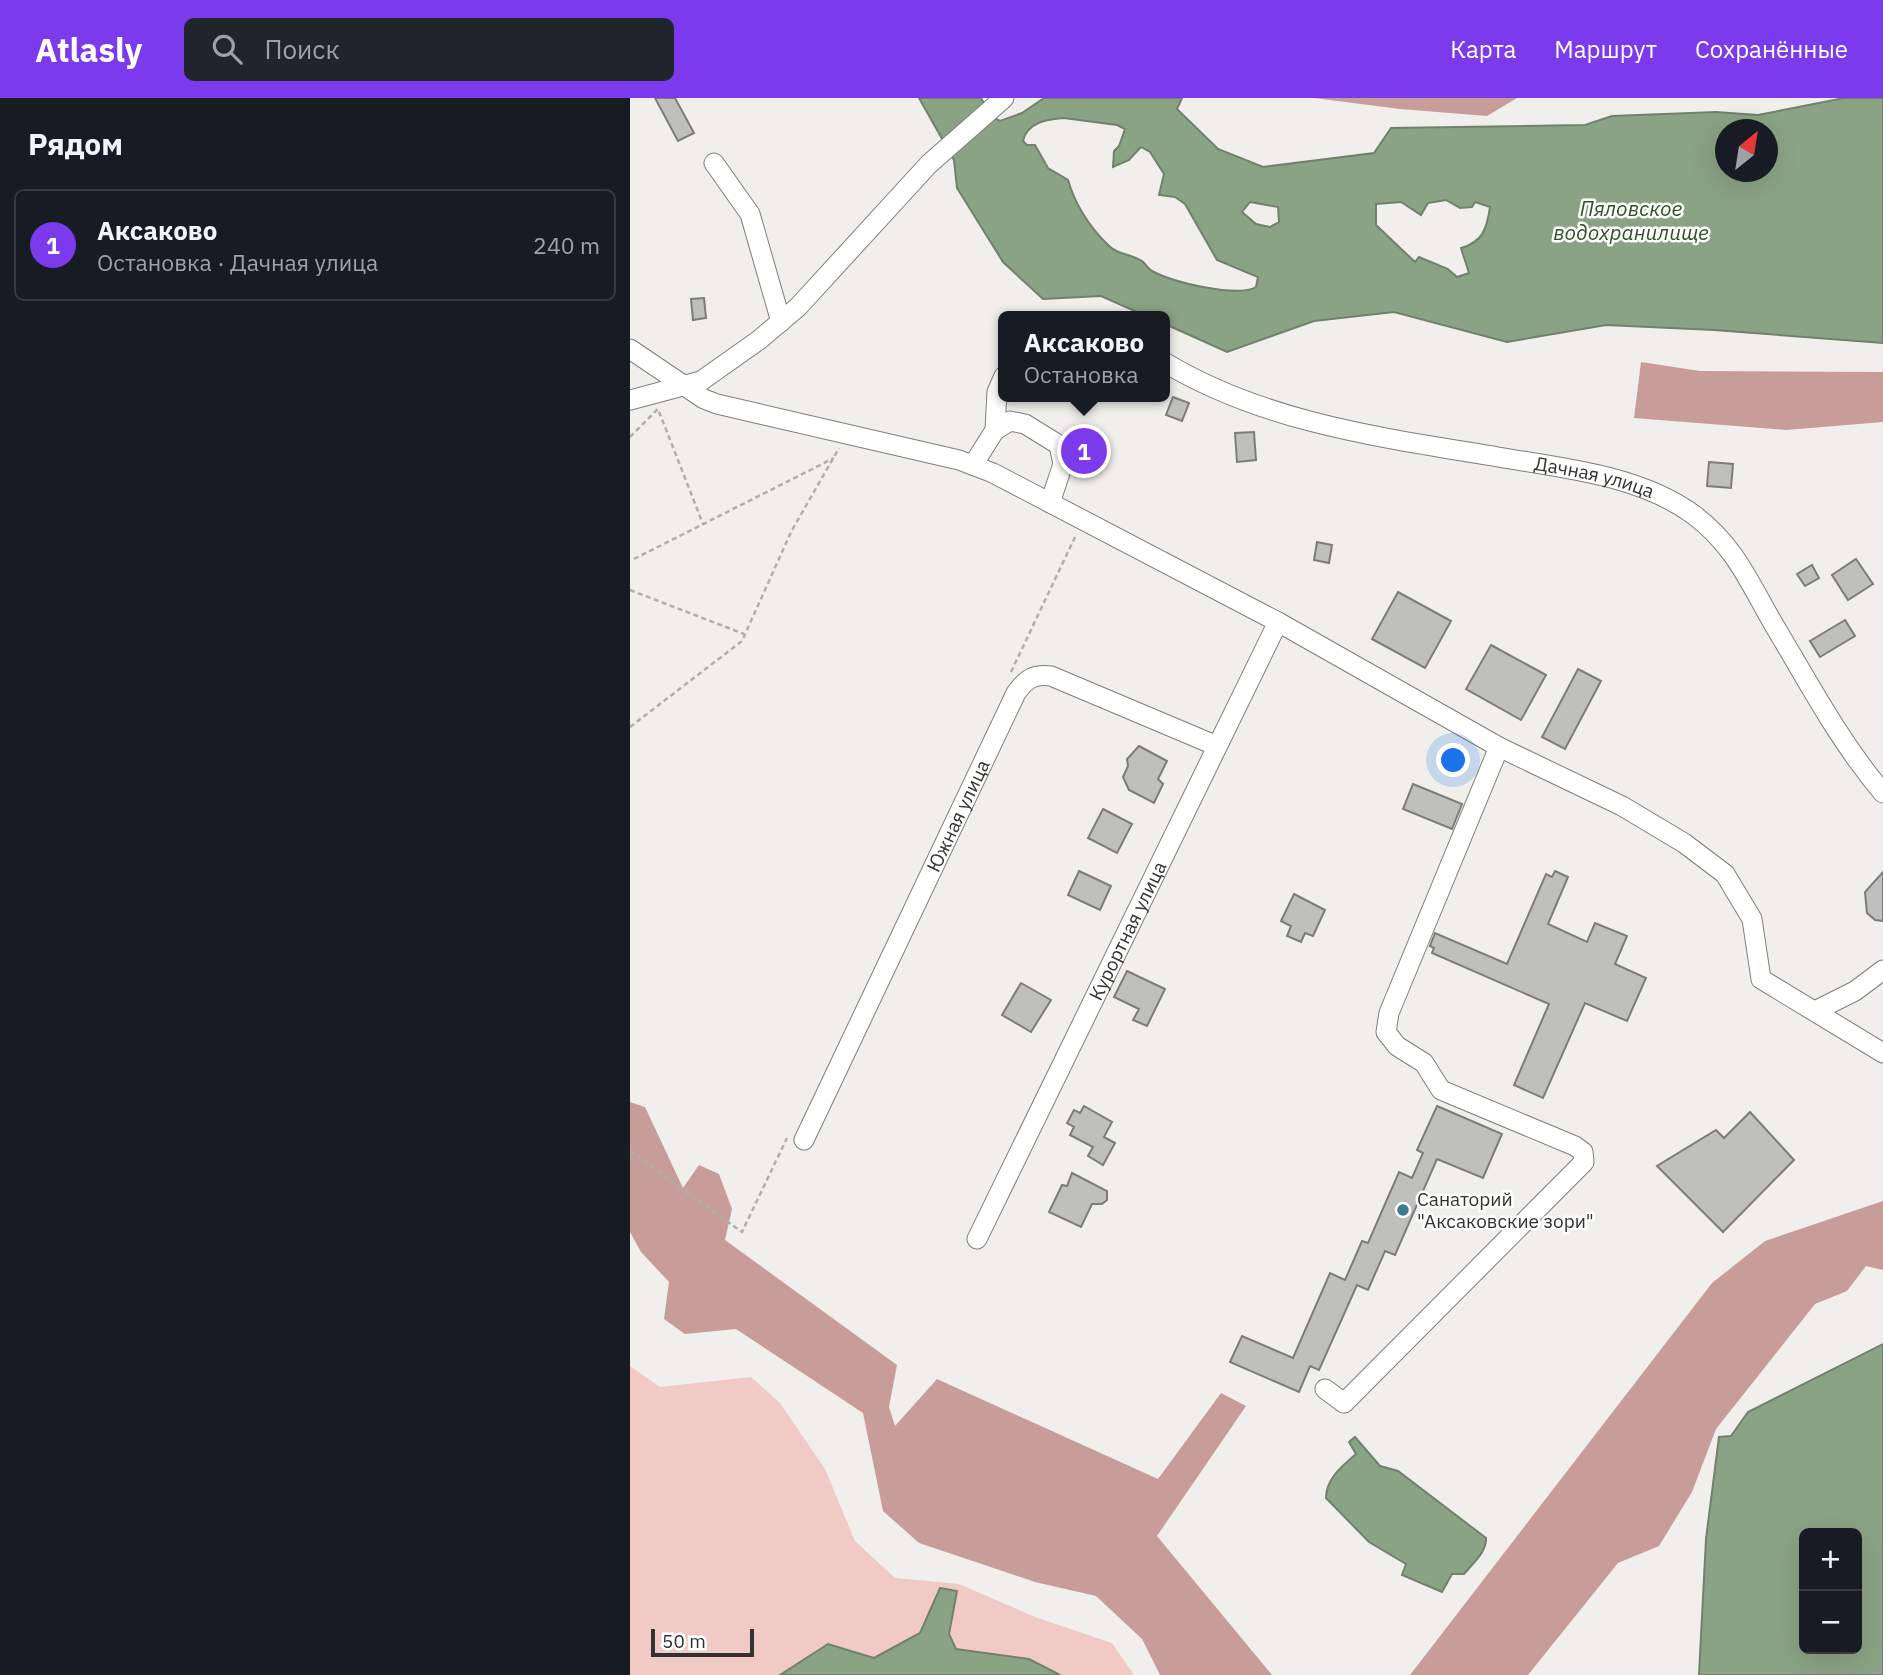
<!DOCTYPE html>
<html lang="ru">
<head>
<meta charset="utf-8">
<style>
	body { margin:0; font-family:"IBM Plex Sans",sans-serif; background:#20242c; color:#f1f3f6 }
	.controls { position:absolute; right:21px; bottom:21px; display:grid; overflow:hidden; border-radius:10px; box-shadow:0 7px 28px #0002 }
	.controls button { width:63px; height:63px; display:grid; place-items:center; padding:0; border:0; border-bottom:2px solid #363941; background:#171b24; color:#f1f3f6; font:35px sans-serif }
	.compass { position:absolute; left:1085px; top:21px; width:63px; height:63px; border-radius:50%; background:#171b24; box-shadow:0 7px 28px #0002; rotate:30deg }
	.scale { position:absolute; left:21px; bottom:18px; width:103px; box-sizing:border-box; padding-left:7px; border:4px solid #333231; border-top:0; font-size:19px; line-height:24px; white-space:nowrap; color:#333231; -webkit-text-stroke:5px #fff; paint-order:stroke }
	.you { position:absolute; left:824px; top:663px; width:24px; height:24px; margin:-18px; border:5px solid #fff; border-radius:50%; background:#1a73e8; box-shadow:0 0 0 10px #1a73e833 }
	.badge { display:grid; place-items:center; width:46px; height:46px; border-radius:50%; background:#7c3aed; color:#fff; font-size:23px; font-weight:700 }
	.pin { position:absolute; translate:-50% -50%; border:4px solid #fff; box-shadow:0 2px 7px #0006 }
	.popup { position:absolute; left:368px; top:213px; width:172px; height:91px; box-sizing:border-box; display:grid; place-content:center; border-radius:10px; background:#171b24; filter:drop-shadow(0 2px 5px #0005); font-size:23px; white-space:nowrap; color:#9ea1a6 }
	.popup b { font-size:26px; color:#f1f3f6 }
	.popup::after { content:''; position:absolute; left:50%; top:100%; margin-left:-14px; border:14px solid transparent; border-top-color:#171b24 }
	.list { margin:0; padding:0; list-style:none }
	h2 { display:flex; justify-content:space-between; align-items:center; height:91px; margin:0; padding:0 28px; font-size:30px }
	h2 small { font-size:23px; font-weight:400; color:#9ea1a6 }
	.list li { display:grid; grid-template-columns:46px 1fr auto; gap:21px; align-items:center; box-sizing:border-box; height:112px; margin:0 14px 14px; padding:0 14px; border:2px solid #363941; border-radius:10px }
	.list b { display:block; font-size:26px; white-space:nowrap }
	.list p { margin:0; font-size:23px; white-space:nowrap; color:#9ea1a6 }
	.list em { font-size:23px; font-style:normal; color:#9ea1a6 }
	.icon { flex:none; width:38px; height:38px; fill:none; stroke:currentColor; stroke-width:2; stroke-linecap:round; stroke-linejoin:round }
	.map { position:relative; flex:none; width:1253px; height:1577px; overflow:hidden }
	header { display:flex; align-items:center; gap:42px; box-sizing:border-box; height:98px; padding:0 35px; background:#7c3aed; color:#fff }
	header strong { font-size:33px }
	nav { display:flex; gap:38px; margin-inline-start:auto; font-size:24px }
	.search { width:490px; height:63px; background:#20242c; display:flex; align-items:center; gap:18px; box-sizing:border-box; padding:0 24px; border-radius:10px; color:#9ea1a6; font-size:26px }
	main { display:flex }
	aside { flex:1; background:#171b24 }
	.map>svg:first-child { display:block }
	.green { fill:#f1cac6 }
	.forest { fill:#c89d99 }
	.water { fill:#8ba385; stroke:#71816c; stroke-width:2; fill-rule:evenodd }
	.building { fill:#bfbfbc; stroke:#7c7c79; stroke-width:2 }
	.lines { fill:none; stroke-linecap:round; stroke-linejoin:round }
	.minor-casing { stroke:#7f7e7b; stroke-width:21 }
	.path { stroke:#afaeab; stroke-width:2.5; stroke-dasharray:5 3.5; stroke-linecap:butt }
	.minor { stroke:#fff; stroke-width:19 }
	.poi-dot { fill:#3e7b92; stroke:#fff; stroke-width:2.5 }
	.labels { text-anchor:middle; stroke-width:5; stroke-linejoin:round; paint-order:stroke }
	.street-label { font-size:19px; fill:#333231; stroke:#fff }
	.poi-label { font-size:19px; fill:#333231; stroke:#fff; text-anchor:start }
	.water-label { font-size:21px; font-style:italic; fill:#2d5124; stroke:#fff }
</style>
</head>
<body>
<header>
<strong>Atlasly</strong>
<div class="search"><svg class="icon" aria-label="search" viewBox="0 0 24 24"><circle cx="10" cy="10" r="6"/><path d="M15 15l6 6"/></svg>Поиск</div>
<nav><a>Карта</a><a>Маршрут</a><a>Сохранённые</a></nav>
</header>
<main>
<aside>
<h2>Рядом<small></small></h2>
<ul class="list">
<li><span class="badge">1</span><div><b>Аксаково</b><p>Остановка · Дачная улица</p></div><em>240 m</em></li>
</ul>
</aside>
<div class="map">
<svg width="1253" height="1577" viewBox="0 0 1253 1577">
	<rect width="100%" height="100%" fill="#f1efec"/>
	<path class="green" d="M0 1268 30 1289 121 1279 150 1305 195 1371 225 1443 265 1480 329 1486 405 1519 482 1545 504 1577H430L399 1561 326 1551 319 1536 327 1494 290 1535 244 1560 198 1546 150 1577H0Z"/>
	<g class="forest">
		<path d="M684 0H887L857 18 770 11Z"/>
		<path d="M1011 264 1070 273 1253 274V324L1156 332 1004 320Z"/>
		<path d="M0 1004 15 1009 53 1090 69 1067 89 1076 102 1111 95 1142 267 1267 259 1309 265 1328 307 1281 528 1381 591 1295 616 1308 527 1438 642 1577H530L512 1541 466 1498 405 1484 289 1445 253 1413 233 1315 106 1231 55 1236 34 1221 39 1184 11 1154 0 1134Z"/>
		<path d="M1253 1103V1172L1236 1168 1217 1193 1185 1206 1086 1331 1062 1394 1029 1448 988 1465 898 1577H780L1082 1185 1135 1143Z"/>
	</g>
	<g class="water">
		<path d="M289 0H351L362 19 370 23 392 15 414 0H552L547 11 588 51 633 69 744 55 761 30 955 27 982 18 1086 14 1128 17 1214 0H1253V245L1084 232 976 227 877 244 764 214 684 223 597 254 535 226 534 218H516L471 198 413 201 373 164 327 90 324 62ZM434 20 487 27 495 31 489 48 484 53 483 69 499 62 511 49 520 54 534 76 529 97 545 99 555 106 587 162 628 179 626 189C607 200 542 184 522 173 517 170 515 164 510 162 498 155 487 157 477 146 459 128 445 106 438 82L418 70 405 47H397L393 43C397 24 418 21 434 20ZM1096 32H1138V74H1096ZM816 102 830 110 842 109 845 104 860 109C857 130 853 144 831 150L839 175 827 179 818 171 789 159 785 164 746 127V106L771 104 791 117 798 105ZM620 104 648 109 649 124 640 129 626 126 612 114Z"/>
		<path d="M1253 1246V1577H1069L1076 1441 1089 1339 1101 1338 1118 1314ZM1227 1435V1551H1174V1435Z"/>
		<path d="M725 1339 750 1368 768 1373 856 1440C857 1454 842 1466 834 1476H822L812 1494 772 1477 776 1466 739 1444 696 1400C696 1381 712 1368 726 1356L719 1344Z"/>
		<path d="M310 1490 327 1493 319 1536 326 1551 399 1561 430 1577H150L198 1546 244 1560 290 1535Z"/>
	</g>
	<g class="building">
		<path d="M25 0H45L64 35 48 43Z"/>
		<path d="M74 200 76 220 63 222 61 201Z"/>
		<path d="M543 299 559 305 552 323 536 317Z"/>
		<path d="M624 334 626 362 607 364 605 335Z"/>
		<path d="M1079 364 1103 366 1101 390 1077 388Z"/>
		<path d="M687 444 702 447 699 465 684 462Z"/>
		<path d="M1226 461 1243 486 1218 502 1202 477Z"/>
		<path d="M1182 467 1189 480 1175 488 1167 476Z"/>
		<path d="M768 494 821 523 795 570 742 541Z"/>
		<path d="M1215 522 1225 538 1190 559 1180 543Z"/>
		<path d="M861 547 916 577 891 622 836 591Z"/>
		<path d="M948 571 971 583 935 651 912 639Z"/>
		<path d="M509 648 537 663 528 681 533 686 524 705 499 692 493 679 498 668 497 661Z"/>
		<path d="M783 686 832 706 822 731 773 711Z"/>
		<path d="M473 711 502 726 487 755 458 740Z"/>
		<path d="M449 773 481 788 470 812 438 797Z"/>
		<path d="M925 773 938 779 918 826 957 844 965 825 997 838 985 866 1016 880 997 923 955 905 913 1000 884 987 919 906 802 855 804 850 800 848 805 835 877 866 916 776 922 779Z"/>
		<path d="M1253 774V823L1245 822 1237 815 1235 794Z"/>
		<path d="M664 796 695 812 683 838 675 835 671 844 657 838 661 828 651 823Z"/>
		<path d="M497 873 535 891 517 928 503 922 509 911 484 899Z"/>
		<path d="M391 885 421 902 401 934 372 917Z"/>
		<path d="M454 1008 482 1024 474 1039 485 1045 473 1067 458 1058 463 1049 440 1037 444 1029 437 1025 444 1012 450 1015Z"/>
		<path d="M807 1008 872 1036 853 1080 807 1061 765 1157 755 1153 738 1192 727 1187 689 1272 680 1268 669 1294 600 1264 612 1238 663 1260 700 1175 715 1182 732 1143 738 1145 769 1074 782 1080 793 1055 787 1052Z"/>
		<path d="M1120 1014 1164 1062 1093 1134 1027 1068 1086 1032 1094 1040Z"/>
		<path d="M442 1075 477 1093V1102L472 1106H462L451 1129 419 1114 432 1087 437 1088Z"/>
	</g>
	<g class="lines">
		<g class="minor-casing">
			<g id="minor">
				<path d="M84 65 120 116 151 224"/>
				<path d="M0 251 74 301 87 306 329 362 363 375 648 524 869 649 992 708 1054 745 1095 776 1122 821 1131 881 1253 955"/>
				<path id="s1" d="M534 264C635 325 754 340 868 359 932 370 1010 377 1064 417 1105 448 1119 484 1144 527 1179 585 1209 643 1253 695"/>
				<path d="M0 302 71 283 129 242 168 209 299 66 374 0"/>
				<path d="M365 332 380 323 395 326 429 347 433 366 420 405"/>
				<path d="M343 367 365 332 367 294 374 278"/>
				<path d="M1185 913 1225 893 1253 872"/>
				<path id="s2" d="M174 1042 386 595C396 581 403 576 421 578L587 648"/>
				<path id="s3" d="M347 1141 648 524"/>
				<path d="M695 1291 714 1305 954 1064 953 1054 945 1048 811 992 794 965 767 948 756 934 759 915 869 649"/>
			</g>
		</g>
		<g class="path">
			<path d="M0 339 28 311 73 426"/>
			<path d="M4 461 204 360"/>
			<path d="M0 492 114 536"/>
			<path d="M381 574 446 437"/>
			<path d="M0 629 112 543 161 434 209 350"/>
			<path d="M0 1053 112 1134 157 1040"/>
		</g>
		<use href="#minor" class="minor"/>
	</g>
	<circle class="poi-dot" cx="773" cy="1112" r="7"/>
	<g class="labels">
		<g class="street-label">
			<text dy="7" stroke="none"><textPath href="#s1" startOffset="448">Дачная улица</textPath></text>
			<text dy="7" stroke="none"><textPath href="#s2" startOffset="359">Южная улица</textPath></text>
			<text dy="7" stroke="none"><textPath href="#s3" startOffset="343">Курортная улица</textPath></text>
		</g>
		<g class="poi-label">
			<text x="787" y="1108">Санаторий<tspan x="787" dy="22">"Аксаковские зори"</tspan></text>
		</g>
		<g class="water-label">
			<text x="1001" y="118">Пяловское<tspan x="1001" dy="24">водохранилище</tspan></text>
		</g>
	</g>
</svg>
<div class="controls">
<button>+</button>
<button>−</button>
</div>
<svg class="compass" viewBox="-18 -18 36 36"><path d="M0-13l5 13h-10z" fill="#e53935"/><path d="M0 13l5-13h-10z" fill="#9ea1a6"/></svg>
<div class="scale">50 m</div>
<div class="you"></div>
<div class="pin badge" style="left:454px;top:353px">1</div>
<div class="popup"><b>Аксаково</b>Остановка</div>
</div>
</main>
</body>
</html>
